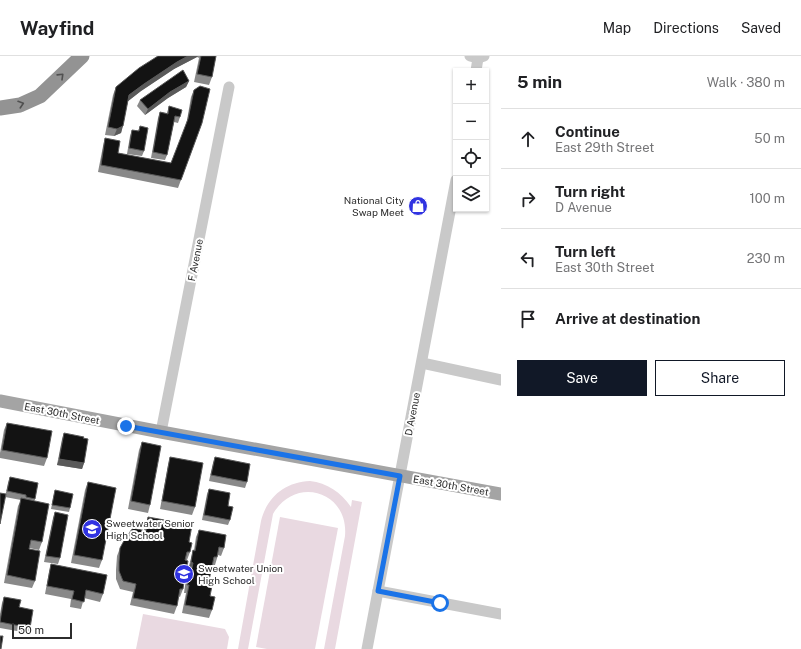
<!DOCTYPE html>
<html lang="en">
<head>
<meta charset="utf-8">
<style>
	body { margin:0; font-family:"Public Sans",sans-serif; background:#f6f6f6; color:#202124 }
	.controls { position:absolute; right:12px; top:12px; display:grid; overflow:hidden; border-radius:0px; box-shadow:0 1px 3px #0004 }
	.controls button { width:36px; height:36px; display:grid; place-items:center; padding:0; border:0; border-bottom:1px solid #e0e0e0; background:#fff; color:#202124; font:20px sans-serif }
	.scale { position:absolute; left:12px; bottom:10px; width:60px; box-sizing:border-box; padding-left:4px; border:2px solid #2c2c2c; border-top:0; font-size:11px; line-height:14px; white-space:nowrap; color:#2c2c2c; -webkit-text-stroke:3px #fff; paint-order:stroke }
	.stop { position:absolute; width:12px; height:12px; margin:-9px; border:3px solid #1a73e8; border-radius:50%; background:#fff }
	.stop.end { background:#1a73e8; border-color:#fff; box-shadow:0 1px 4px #0008 }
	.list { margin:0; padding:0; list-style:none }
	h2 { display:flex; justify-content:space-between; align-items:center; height:52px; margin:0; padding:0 16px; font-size:17px }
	h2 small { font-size:13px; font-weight:400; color:#757577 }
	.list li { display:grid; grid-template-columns:26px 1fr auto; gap:12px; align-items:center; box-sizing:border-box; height:60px; padding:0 16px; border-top:1px solid #e0e0e0 }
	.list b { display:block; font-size:15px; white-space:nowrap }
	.list p { margin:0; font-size:13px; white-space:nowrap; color:#757577 }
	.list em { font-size:13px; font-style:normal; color:#757577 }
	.actions { display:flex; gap:8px; padding:12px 16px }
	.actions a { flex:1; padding:9px 0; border:1px solid #111827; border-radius:0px; text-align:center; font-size:14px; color:#111827 }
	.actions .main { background:#111827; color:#fff }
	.icon { flex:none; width:22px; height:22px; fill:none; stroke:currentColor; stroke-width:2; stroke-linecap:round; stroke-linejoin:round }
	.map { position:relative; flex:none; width:501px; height:593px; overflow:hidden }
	header { display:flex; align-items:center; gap:24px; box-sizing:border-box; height:56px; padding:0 20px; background:#fff; border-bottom:1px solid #e0e0e0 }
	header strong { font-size:19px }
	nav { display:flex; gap:22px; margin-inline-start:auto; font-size:14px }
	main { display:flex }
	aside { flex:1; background:#fff }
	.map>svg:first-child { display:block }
	.green { fill:#e9d9e1 }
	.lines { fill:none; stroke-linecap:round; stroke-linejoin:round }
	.minor { stroke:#c9c9c9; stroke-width:11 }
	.major { stroke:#a4a4a4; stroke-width:13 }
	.highway { stroke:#939393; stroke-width:15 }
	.wall { fill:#898989 }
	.shaded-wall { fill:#5a5a5a }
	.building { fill:#131313; stroke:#5a5a5a }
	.oneway { stroke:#505050 }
	.route { stroke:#1a73e8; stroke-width:5 }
	.labels { text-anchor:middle; stroke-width:4; stroke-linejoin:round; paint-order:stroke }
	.poi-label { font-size:10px; fill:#2c2c2c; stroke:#fff; text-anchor:start }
	.street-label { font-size:10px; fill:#2c2c2c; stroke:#fff }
</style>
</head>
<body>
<header>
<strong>Wayfind</strong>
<nav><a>Map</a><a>Directions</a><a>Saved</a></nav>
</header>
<main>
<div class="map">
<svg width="501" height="593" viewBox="0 0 501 593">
	<rect width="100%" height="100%" fill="#fff"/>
	<g class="green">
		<path d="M310 425C327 427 341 436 351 451L352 444 362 446 335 593H324L345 480C349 435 295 419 273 458L248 593H238L261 465C267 441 285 426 310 425Z"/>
		<path d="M280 461 338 472 315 593H267L256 591Z"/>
		<path d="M143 558 225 573 229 581 227 593H136Z"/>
	</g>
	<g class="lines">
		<g class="minor">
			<path d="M470 0 478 2 484 0"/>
			<path d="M476 15 478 2"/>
			<path d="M422 307 501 324"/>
			<path d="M161 376 229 31"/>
			<path d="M378 535 501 558"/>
			<path d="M367 593 456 124"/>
		</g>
		<path class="major" d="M0 345 161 376 501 438"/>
		<path class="highway" d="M0 52 20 49 40 40 82 0"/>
	</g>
	<g class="wall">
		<path d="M158 0H216L212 21 209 29 194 26 199 2 197 1 174 13 141 35 128 45 121 77 114 80 105 79 113 39 116 31Z"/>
		<path d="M189 25 186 31 168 42 145 59 137 50 140 44Z"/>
		<path d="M194 34 202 67 178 132 98 116 103 90 105 82 118 97 171 107 186 70 191 41Z"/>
		<path d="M169 50 180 61 178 67 174 66 167 99 165 104 151 102 158 62 160 56 167 57Z"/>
		<path d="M140 70 144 95 142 100 127 98 130 80 132 74 138 75Z"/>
		<path d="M7 367 47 402 44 410 0 402V397L4 374Z"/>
		<path d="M64 377 84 407 82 413 57 409 62 383Z"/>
		<path d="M142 386 150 449 148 457 128 453 139 394Z"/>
		<path d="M170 401 195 451 192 459 160 453 168 409Z"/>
		<path d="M215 401 247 426 245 432 209 425 213 407Z"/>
		<path d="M10 421 35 443 34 445 42 486 39 494 29 492 35 525 32 532 4 527 18 450 21 444 5 441 8 427Z"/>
		<path d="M88 426 102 504 99 512 71 507 85 434Z"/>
		<path d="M209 433 228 450 230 464 228 469 202 464 207 438Z"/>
		<path d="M55 434 70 452 69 456 51 453 54 438Z"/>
		<path d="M55 456 60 502 58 508 44 506 53 462Z"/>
		<path d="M148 461 189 486 190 496 187 504H186V516L183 524H182V526L183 533 180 541 178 540 177 550 174 558 130 549 133 536 120 533 116 523V514L117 500 120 492 144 474 145 469Z"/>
		<path d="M199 474 224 492 221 500 218 499 215 509H212L208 529 212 554 209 562 182 557 186 537H184L186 523 189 516H190V514H188L193 494H194L196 481Z"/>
		<path d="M51 508 103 538 100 546 84 542 81 553 70 551 71 543 45 538 49 516Z"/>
		<path d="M4 541 19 551 30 572 28 577 0 572V558L2 547Z"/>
	</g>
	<g class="shaded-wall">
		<path d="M188 0H198L197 1 174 13 141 35 127 46 129 39 144 28 177 6Z"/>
		<path d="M189 25 186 31 168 42 145 59 148 53 170 36Z"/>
		<path d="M123 70 121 77 114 80 117 73Z"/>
		<path d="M59 403 84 407 82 413 57 409Z"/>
		<path d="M191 506 193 507 190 514H188Z"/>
	</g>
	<g class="building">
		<path d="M158 0H188L177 6 144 28 129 39 123 70 117 73 108 71 116 31 139 12Z"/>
		<path d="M201 0H216L212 21 197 18Z"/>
		<path d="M183 14 189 25 170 36 148 53 140 44Z"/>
		<path d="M200 30 210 33 202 67 181 124 101 109 105 82 120 85 118 97 171 107 188 63 194 34Z"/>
		<path d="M169 50 182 54 180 61 175 60 167 99 153 96 160 56 168 58Z"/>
		<path d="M140 70 148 72 144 95 129 92 132 74 139 75Z"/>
		<path d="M7 367 52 375 47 402 2 394Z"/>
		<path d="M64 377 84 381 83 382 88 383 84 407 59 403Z"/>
		<path d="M142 386 161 390 150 449 131 445Z"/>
		<path d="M170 401 203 407 195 451 162 445Z"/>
		<path d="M215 401 250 408 247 426 211 419Z"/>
		<path d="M10 421 38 427 35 443 26 441V439L7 435Z"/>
		<path d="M88 426 116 432 102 504 74 499Z"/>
		<path d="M209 433 230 437 228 450 233 451 230 464 204 459Z"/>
		<path d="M55 434 73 438 70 452 52 449Z"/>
		<path d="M0 437 6 438 0 468Z"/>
		<path d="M21 442 49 448 42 486 31 484 29 493 40 495 35 525 7 519Z"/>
		<path d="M55 456 68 459 60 502 46 500Z"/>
		<path d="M148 461 192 469 189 486 192 487 190 496H187L185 504 188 505 186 516H184L182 526H184L183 533H180L177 550 133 542 136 528 123 525 119 515V506L120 492 126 481 133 472 146 475Z"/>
		<path d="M199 474 226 479 224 492 219 491 217 501H214L208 529 212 530 210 540 215 541 212 554 185 549 189 529H187L189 516H191L193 507 191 506 193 494 195 495Z"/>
		<path d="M51 508 107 519 103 538 86 534 84 546 72 543 74 535 47 530Z"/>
		<path d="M4 541 21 544 19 551 33 554 30 572 0 566Z"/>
		<path d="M0 580H3L1 593H0Z"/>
	</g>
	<defs><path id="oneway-chevron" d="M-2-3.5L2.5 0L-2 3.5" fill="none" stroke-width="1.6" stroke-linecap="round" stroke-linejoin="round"/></defs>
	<g class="oneway">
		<use href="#oneway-chevron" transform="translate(61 20) rotate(-44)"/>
		<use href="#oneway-chevron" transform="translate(21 48) rotate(-18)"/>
	</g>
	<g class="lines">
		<path class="route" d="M126 370 400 420 378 535 440 547"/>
	</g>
	<defs>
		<g id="shop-disc" transform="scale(1)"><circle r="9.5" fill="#3033e1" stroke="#fff"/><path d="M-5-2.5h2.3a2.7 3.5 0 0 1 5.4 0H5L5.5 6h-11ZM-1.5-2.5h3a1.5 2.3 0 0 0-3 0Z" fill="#fff"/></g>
		<g id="school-disc" transform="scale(1)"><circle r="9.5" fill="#3033e1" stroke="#fff"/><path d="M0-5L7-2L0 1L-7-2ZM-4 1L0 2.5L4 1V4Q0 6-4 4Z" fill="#fff"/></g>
	</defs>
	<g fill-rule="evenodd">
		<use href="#shop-disc" x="418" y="150"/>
		<use href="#school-disc" x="92" y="473"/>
		<use href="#school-disc" x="184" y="518"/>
	</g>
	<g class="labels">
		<g class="poi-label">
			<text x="404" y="148" text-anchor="end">National City<tspan x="404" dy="12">Swap Meet</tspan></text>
			<text x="106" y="471">Sweetwater Senior<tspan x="106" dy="12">High School</tspan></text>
			<text x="198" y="516">Sweetwater Union<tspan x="198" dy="12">High School</tspan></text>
		</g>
		<g class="street-label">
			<text transform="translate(195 204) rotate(-79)" y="4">F Avenue</text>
			<text transform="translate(62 357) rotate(11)" y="4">East 30th Street</text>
			<text transform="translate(412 358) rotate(-79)" y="4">D Avenue</text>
			<text transform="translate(451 429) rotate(10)" y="4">East 30th Street</text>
		</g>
	</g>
</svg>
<div class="controls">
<button>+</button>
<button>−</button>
<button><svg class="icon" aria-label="locate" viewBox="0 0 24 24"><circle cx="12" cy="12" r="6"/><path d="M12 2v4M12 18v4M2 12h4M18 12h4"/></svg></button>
<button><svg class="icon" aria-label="layers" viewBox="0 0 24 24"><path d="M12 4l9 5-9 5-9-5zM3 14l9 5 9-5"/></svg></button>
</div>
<div class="scale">50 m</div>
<div class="stop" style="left:440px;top:547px"></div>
<div class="stop end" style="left:126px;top:370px"></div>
</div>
<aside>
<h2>5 min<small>Walk · 380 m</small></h2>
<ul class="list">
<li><svg class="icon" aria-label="ahead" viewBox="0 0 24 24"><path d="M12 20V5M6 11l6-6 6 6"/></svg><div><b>Continue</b><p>East 29th Street</p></div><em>50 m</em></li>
<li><svg class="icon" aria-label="right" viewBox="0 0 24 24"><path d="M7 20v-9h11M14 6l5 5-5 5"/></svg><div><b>Turn right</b><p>D Avenue</p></div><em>100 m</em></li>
<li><svg class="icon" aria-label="left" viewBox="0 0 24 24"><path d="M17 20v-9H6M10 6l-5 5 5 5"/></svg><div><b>Turn left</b><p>East 30th Street</p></div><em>230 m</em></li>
<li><svg class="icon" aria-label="arrive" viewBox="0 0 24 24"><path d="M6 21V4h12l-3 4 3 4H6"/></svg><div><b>Arrive at destination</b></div></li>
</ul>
<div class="actions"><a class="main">Save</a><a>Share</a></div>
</aside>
</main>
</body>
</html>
